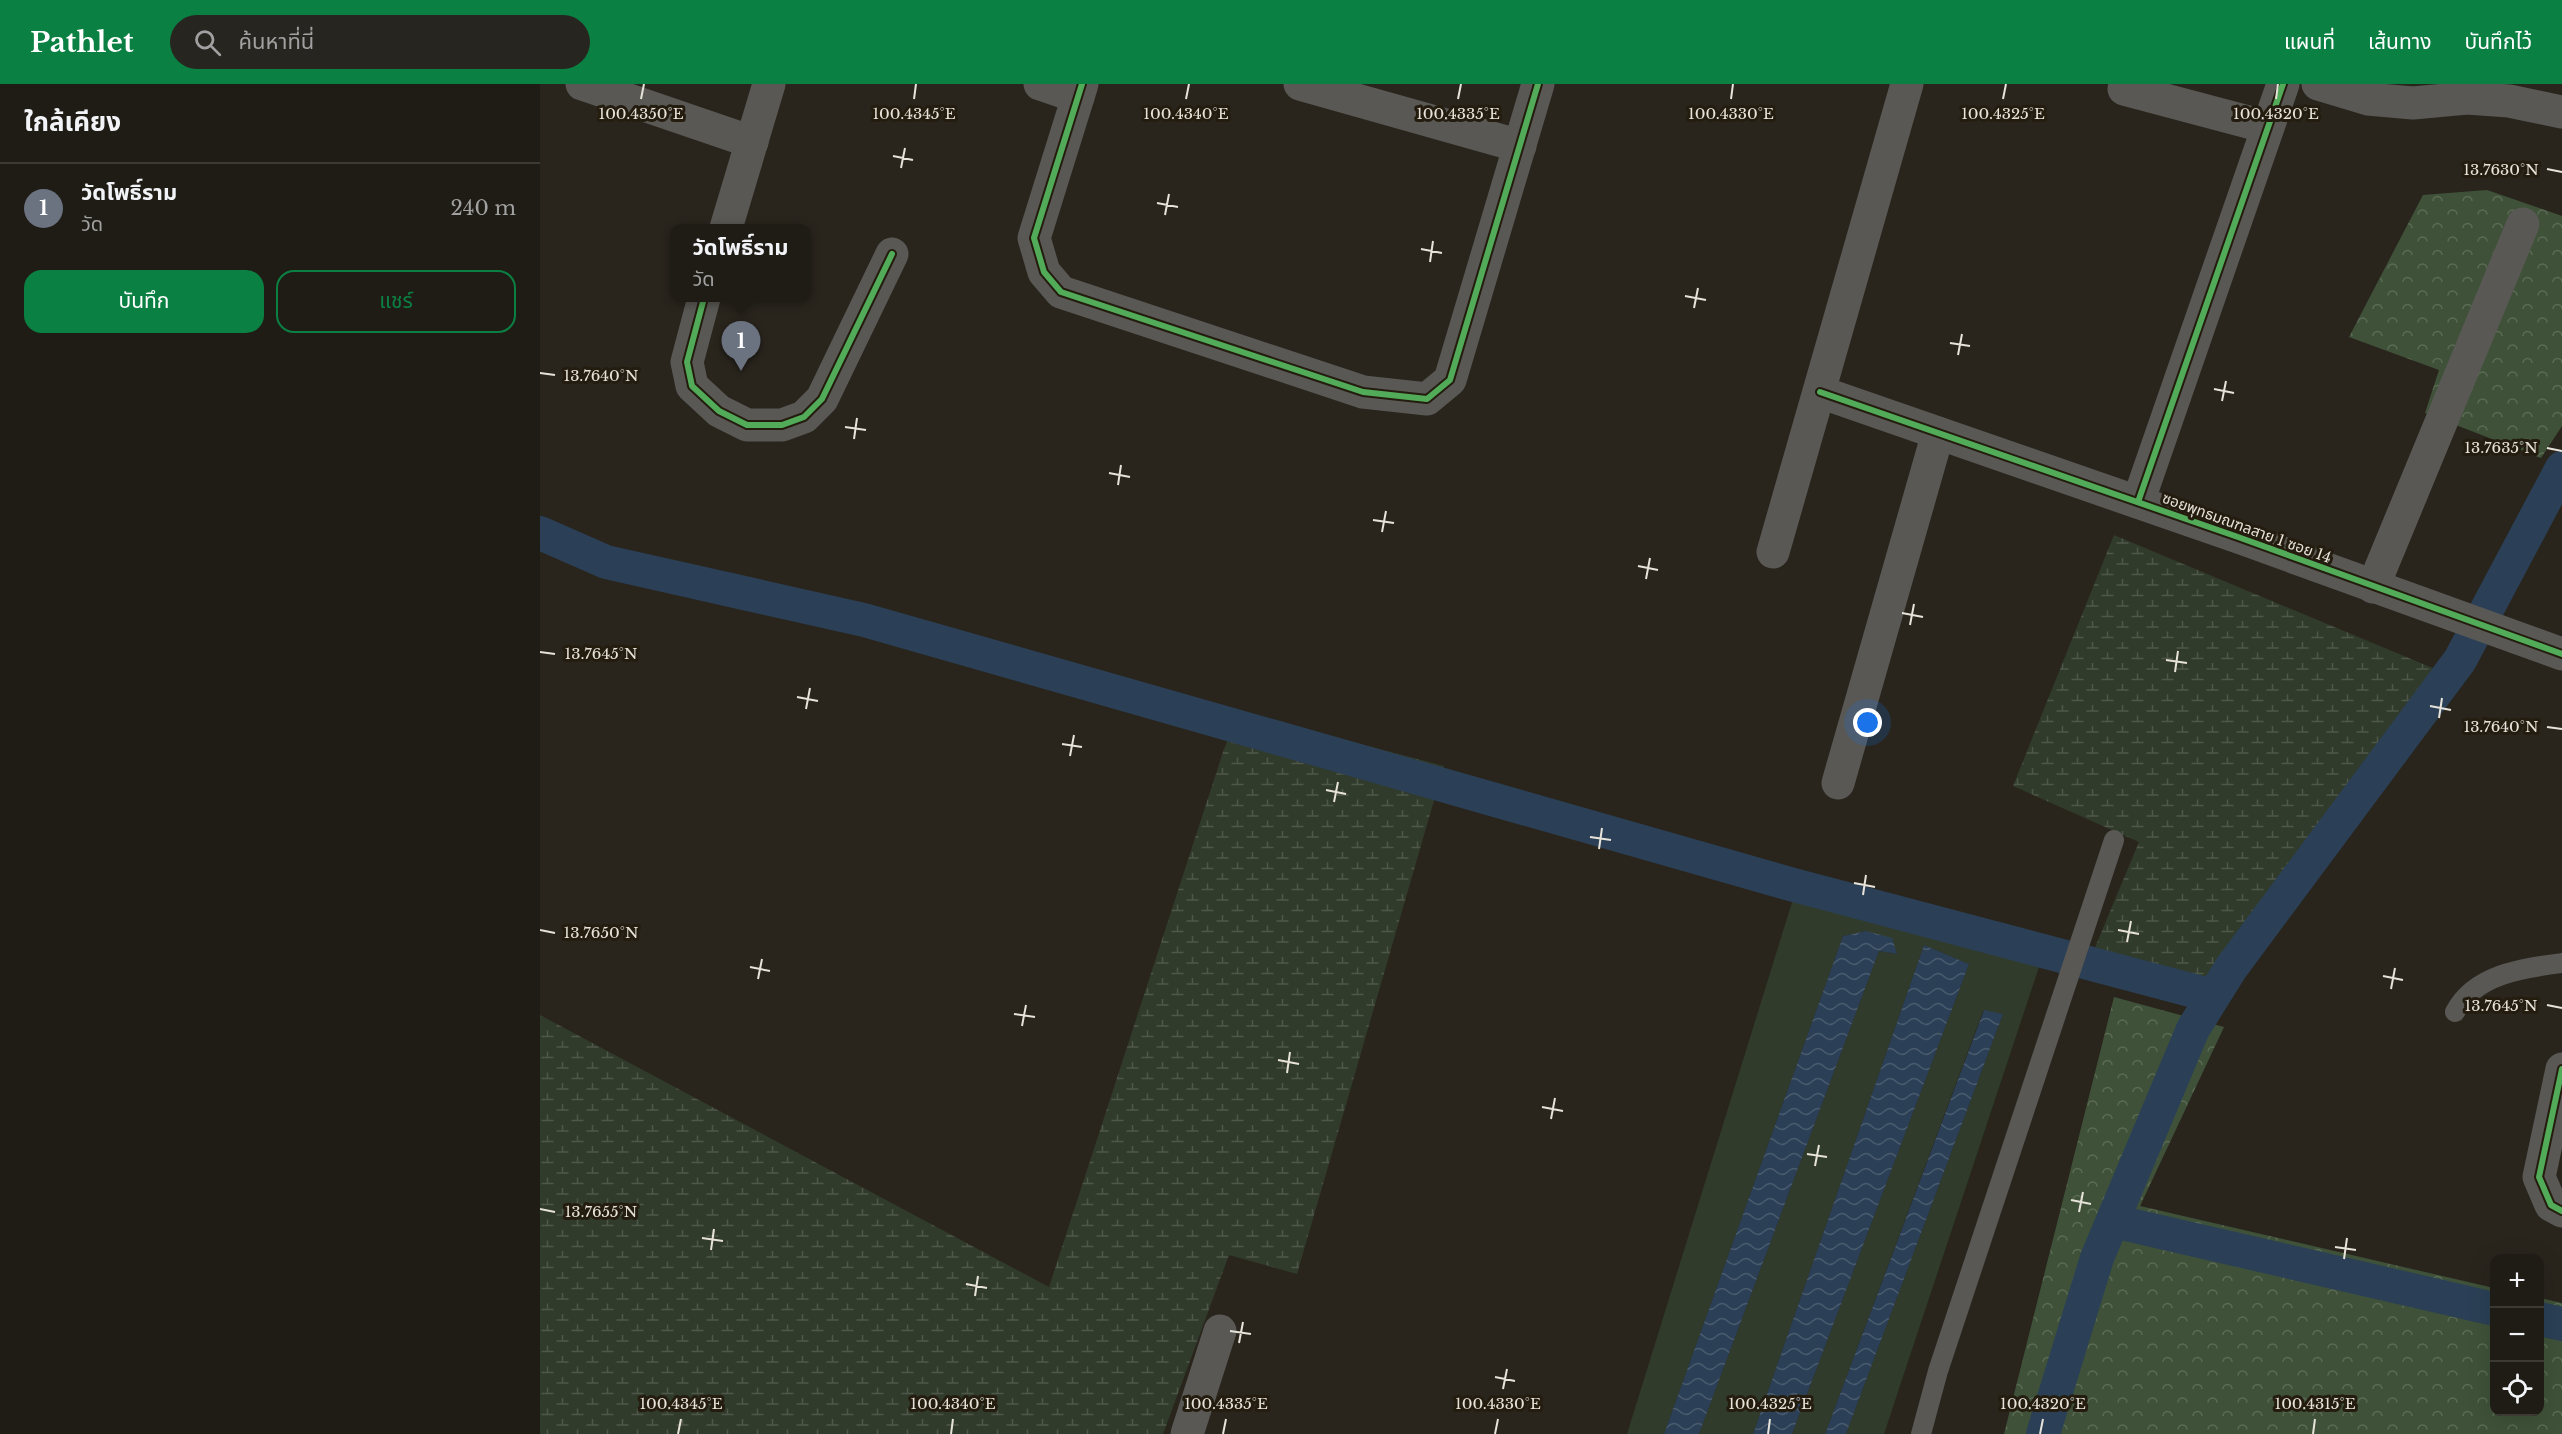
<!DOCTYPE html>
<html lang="th">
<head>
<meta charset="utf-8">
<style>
	body { margin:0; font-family:"Libre Baskerville","Noto Sans Thai",serif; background:#27251f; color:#f1f3f6 }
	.controls { position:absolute; right:18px; bottom:18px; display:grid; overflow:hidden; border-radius:12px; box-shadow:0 6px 24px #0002 }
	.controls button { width:54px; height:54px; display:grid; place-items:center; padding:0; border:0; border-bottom:2px solid #3c3a35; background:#1f1c16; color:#f1f3f6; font:30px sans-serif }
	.you { position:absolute; left:1328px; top:639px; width:21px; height:21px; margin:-15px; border:4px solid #fff; border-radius:50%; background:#1a73e8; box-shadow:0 0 0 9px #1a73e833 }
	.badge { display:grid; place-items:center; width:39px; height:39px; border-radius:50%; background:#0b8043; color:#fff; font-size:20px; font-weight:700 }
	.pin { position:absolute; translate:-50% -50px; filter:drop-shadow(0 2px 3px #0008) }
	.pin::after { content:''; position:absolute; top:32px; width:21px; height:18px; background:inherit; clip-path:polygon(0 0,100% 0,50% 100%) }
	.popup { position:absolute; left:130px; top:140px; width:141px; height:78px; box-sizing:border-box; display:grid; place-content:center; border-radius:12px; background:#1f1c16; filter:drop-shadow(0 2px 4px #0005); font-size:20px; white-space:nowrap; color:#a1a1a1 }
	.popup b { font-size:22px; color:#f1f3f6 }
	.popup::after { content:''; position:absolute; left:50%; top:100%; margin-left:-12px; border:12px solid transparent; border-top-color:#1f1c16 }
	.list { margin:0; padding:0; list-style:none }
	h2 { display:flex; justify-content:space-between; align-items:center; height:78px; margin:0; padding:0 24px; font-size:26px }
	h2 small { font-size:20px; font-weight:400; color:#a1a1a1 }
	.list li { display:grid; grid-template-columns:39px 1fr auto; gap:18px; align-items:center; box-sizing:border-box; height:90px; padding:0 24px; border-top:2px solid #3c3a35 }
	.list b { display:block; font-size:22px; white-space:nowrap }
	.list p { margin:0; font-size:20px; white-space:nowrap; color:#a1a1a1 }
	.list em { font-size:20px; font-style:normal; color:#a1a1a1 }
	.actions { display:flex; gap:12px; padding:18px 24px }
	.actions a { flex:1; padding:14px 0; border:2px solid #0b8043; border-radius:18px; text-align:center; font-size:21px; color:#0b8043 }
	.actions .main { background:#0b8043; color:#fff }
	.icon { flex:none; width:33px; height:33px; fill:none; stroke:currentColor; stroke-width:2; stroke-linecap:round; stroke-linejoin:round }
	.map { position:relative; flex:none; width:2022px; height:1350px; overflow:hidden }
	header { display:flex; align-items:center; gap:36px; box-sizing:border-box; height:84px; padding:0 30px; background:#0b8043; color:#fff }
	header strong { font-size:28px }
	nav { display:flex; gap:33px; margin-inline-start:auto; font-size:21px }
	.search { width:420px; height:54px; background:#27251f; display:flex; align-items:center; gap:15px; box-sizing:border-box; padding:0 21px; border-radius:33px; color:#a1a1a1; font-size:22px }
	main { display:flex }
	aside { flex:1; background:#1f1c16 }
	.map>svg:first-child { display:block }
	.grass { fill:#303b2b }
	.forest { fill:url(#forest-crowns) }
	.wetland { fill:url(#wetland-marsh) }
	.water { fill:url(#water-waves) }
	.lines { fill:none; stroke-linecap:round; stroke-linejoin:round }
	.canal { stroke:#2b4056; stroke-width:34 }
	.lane { stroke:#595854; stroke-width:20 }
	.street { stroke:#595854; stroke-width:33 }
	.cycleway-casing { stroke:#241d0f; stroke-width:10 }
	.cycleway { stroke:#51ab58; stroke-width:6 }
	.ticks { fill:none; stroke:#e8e3da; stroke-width:2 }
	.labels { text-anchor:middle; stroke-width:6; stroke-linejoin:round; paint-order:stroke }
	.street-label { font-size:15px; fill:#e8e3da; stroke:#241d0f }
	.ticks-label { font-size:15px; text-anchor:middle; fill:#e8e3da; stroke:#241d0f; stroke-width:6; stroke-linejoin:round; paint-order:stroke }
</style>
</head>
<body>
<header>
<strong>Pathlet</strong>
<div class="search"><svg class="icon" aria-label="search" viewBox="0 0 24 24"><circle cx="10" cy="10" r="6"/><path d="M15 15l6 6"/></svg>ค้นหาที่นี่</div>
<nav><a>แผนที่</a><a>เส้นทาง</a><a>บันทึกไว้</a></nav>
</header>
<main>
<aside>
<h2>ใกล้เคียง<small></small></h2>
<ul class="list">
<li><span class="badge" style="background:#6b7280">1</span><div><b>วัดโพธิ์ราม</b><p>วัด</p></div><em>240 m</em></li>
</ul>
<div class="actions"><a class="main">บันทึก</a><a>แชร์</a></div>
</aside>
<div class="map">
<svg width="2022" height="1350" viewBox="0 0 2022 1350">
	<defs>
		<pattern id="forest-crowns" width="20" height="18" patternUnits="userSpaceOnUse" patternTransform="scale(1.5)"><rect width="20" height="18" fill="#3f5239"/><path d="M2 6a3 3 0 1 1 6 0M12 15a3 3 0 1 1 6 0" fill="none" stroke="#5b6b55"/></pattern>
		<pattern id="wetland-marsh" width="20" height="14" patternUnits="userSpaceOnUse" patternTransform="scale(1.5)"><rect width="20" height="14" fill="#303b2b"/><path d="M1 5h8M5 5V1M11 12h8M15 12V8" fill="none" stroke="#4e5749"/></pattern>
		<pattern id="water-waves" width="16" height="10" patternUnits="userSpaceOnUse" patternTransform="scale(1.5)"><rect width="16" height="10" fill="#2b4056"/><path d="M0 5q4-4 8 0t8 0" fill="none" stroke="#4a5b6e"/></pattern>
	</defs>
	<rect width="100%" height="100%" fill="#29251d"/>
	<path class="grass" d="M1253 815 1499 883 1344 1350H1306L1463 930 1443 927 1285 1350H1252L1429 880 1384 861 1213 1350H1159L1339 867 1356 870 1326 847 1303 852 1124 1350H1087Z"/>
	<g class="forest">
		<path d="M1947 106 2022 132V342L2001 374 1885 329 1899 286 1809 253 1883 111Z"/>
		<path d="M1574 913 1684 943 1600 1122 1954 1204V1328H2000V1214L2022 1219V1350H1464Z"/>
	</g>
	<g class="wetland">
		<path d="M1574 451 1895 585 1664 901 1551 873 1599 758 1473 702Z"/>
		<path d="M699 628 904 682 757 1190 689 1171 623 1350H0V931L509 1203 684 665Z"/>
	</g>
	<g class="water">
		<path d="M1326 847 1352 854 1357 870 1339 867 1159 1350H1124L1303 852Z"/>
		<path d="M1384 861 1429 880 1252 1350H1213Z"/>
		<path d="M1444 926 1463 930 1306 1350H1285Z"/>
	</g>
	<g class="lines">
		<g class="canal">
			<path d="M0 449 66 478 324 536 1250 800 1673 912"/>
			<path d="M1573 1137 1954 1225"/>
			<path d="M2000 1235 2022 1240"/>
			<path d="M1503 1350 1557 1174 1653 945 1691 884 1920 576 2022 384"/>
		</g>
		<g class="lane">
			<path d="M1915 928C1935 890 1983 884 2022 879"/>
			<path d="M1381 1350 1398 1287 1574 756"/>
		</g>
		<g class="street">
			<path d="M42 0 212 58"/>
			<path d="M500 0 538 13"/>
			<path d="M542 0 494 154 504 188 521 208 823 308 887 315 910 296 998 0"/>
			<path d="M760 0 980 62"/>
			<path d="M1778 0 1828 15 1873 19 1927 14 1969 17 2022 28"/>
			<path d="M1584 5 1727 43"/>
			<path d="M186 144 229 0"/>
			<path d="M164 214 147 278 152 302 179 327 207 341H242L264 333 282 315 352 170"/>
			<path d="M1280 308 1698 453 2022 570"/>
			<path d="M1598 418 1743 0"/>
			<path d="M1233 468 1367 0"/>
			<path d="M1833 503 1983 140"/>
			<path d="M1298 699 1398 349"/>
			<path d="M2022 985 1999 1093 2011 1121 2022 1127"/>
			<path d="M647 1350 680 1247"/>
		</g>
		<g class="cycleway-casing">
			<g id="cycleway">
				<path d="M542 0 494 154 504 188 521 208 823 308 887 315 910 296 998 0"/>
				<path d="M164 214 147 278 152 302 179 327 207 341H242L264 333 282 315 352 170"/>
				<path d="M1280 308 1698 453 2022 570"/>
				<path d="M1598 418 1743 0"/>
				<path d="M2022 985 1999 1093 2011 1121 2022 1127"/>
			</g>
		</g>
		<use href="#cycleway" class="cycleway"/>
	</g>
	<path class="ticks" d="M101 15 104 0M374 15 376 0M646 15 649 0M918 15 921 0M1191 15 1193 0M1463 15 1466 0M1736 15 1738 0M353 72 373 76M361 84 365 64M2007 85 2022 88M617 119 638 123M625 131 629 110M881 165 902 169M890 178 893 157M1145 212 1166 216M1154 224 1158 204M1410 259 1430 262M1418 271 1422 250M0 289 15 291M1674 305 1694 309M1682 317 1686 297M305 343 326 346M314 355 317 334M2007 364 2022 367M569 389 590 393M578 401 581 381M833 436 854 439M842 448 846 427M1098 482 1118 486M1106 495 1110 474M1362 529 1383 533M1370 541 1374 520M0 568 15 570M1626 576 1647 579M1635 588 1638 567M257 613 278 617M1890 622 1911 626M266 625 270 604M1899 634 1902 614M2007 643 2022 645M522 660 542 663M530 672 534 651M786 706 806 710M794 718 798 698M1050 753 1071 756M1059 765 1062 744M1314 799 1335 803M1323 811 1326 791M0 846 15 849M1578 846 1599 850M1587 858 1591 837M210 883 230 887M1843 892 1863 896M218 895 222 875M1851 905 1855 884M2007 921 2022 924M474 930 495 933M482 942 486 921M738 976 759 980M747 989 750 968M1002 1023 1023 1027M1011 1035 1015 1014M1267 1070 1287 1073M1275 1082 1279 1061M1531 1116 1551 1120M0 1125 15 1128M1539 1128 1543 1108M162 1154 183 1157M1795 1163 1816 1166M171 1166 174 1145M1804 1175 1807 1154M426 1200 447 1204M435 1212 438 1192M690 1247 711 1250M699 1259 703 1238M955 1293 975 1297M963 1305 967 1285M138 1350 141 1335M411 1350 413 1335M683 1350 686 1335M955 1350 958 1335M1228 1350 1230 1335M1500 1350 1503 1335M1773 1350 1775 1335"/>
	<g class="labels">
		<g class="street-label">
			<text transform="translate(1707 444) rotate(20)" y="5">ซอยพุทธมณฑลสาย 1 ซอย 14</text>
		</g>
	</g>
	<g class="ticks-label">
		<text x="101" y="35">100.4350°E</text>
		<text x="374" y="35">100.4345°E</text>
		<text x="646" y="35">100.4340°E</text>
		<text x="918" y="35">100.4335°E</text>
		<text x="1191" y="35">100.4330°E</text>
		<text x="1463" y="35">100.4325°E</text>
		<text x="1736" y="35">100.4320°E</text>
		<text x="1961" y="91">13.7630°N</text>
		<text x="61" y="297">13.7640°N</text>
		<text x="1961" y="369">13.7635°N</text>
		<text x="61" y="575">13.7645°N</text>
		<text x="1961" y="648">13.7640°N</text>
		<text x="61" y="854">13.7650°N</text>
		<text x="1961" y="927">13.7645°N</text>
		<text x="61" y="1133">13.7655°N</text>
		<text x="141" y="1325">100.4345°E</text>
		<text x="413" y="1325">100.4340°E</text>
		<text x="686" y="1325">100.4335°E</text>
		<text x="958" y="1325">100.4330°E</text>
		<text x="1230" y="1325">100.4325°E</text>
		<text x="1503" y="1325">100.4320°E</text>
		<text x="1775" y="1325">100.4315°E</text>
	</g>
</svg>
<div class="controls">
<button>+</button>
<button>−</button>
<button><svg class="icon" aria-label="locate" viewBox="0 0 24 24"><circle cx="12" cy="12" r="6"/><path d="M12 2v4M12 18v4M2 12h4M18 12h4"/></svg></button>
</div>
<div class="you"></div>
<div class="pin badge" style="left:201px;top:287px;background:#6b7280">1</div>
<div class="popup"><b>วัดโพธิ์ราม</b>วัด</div>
</div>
</main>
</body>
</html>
